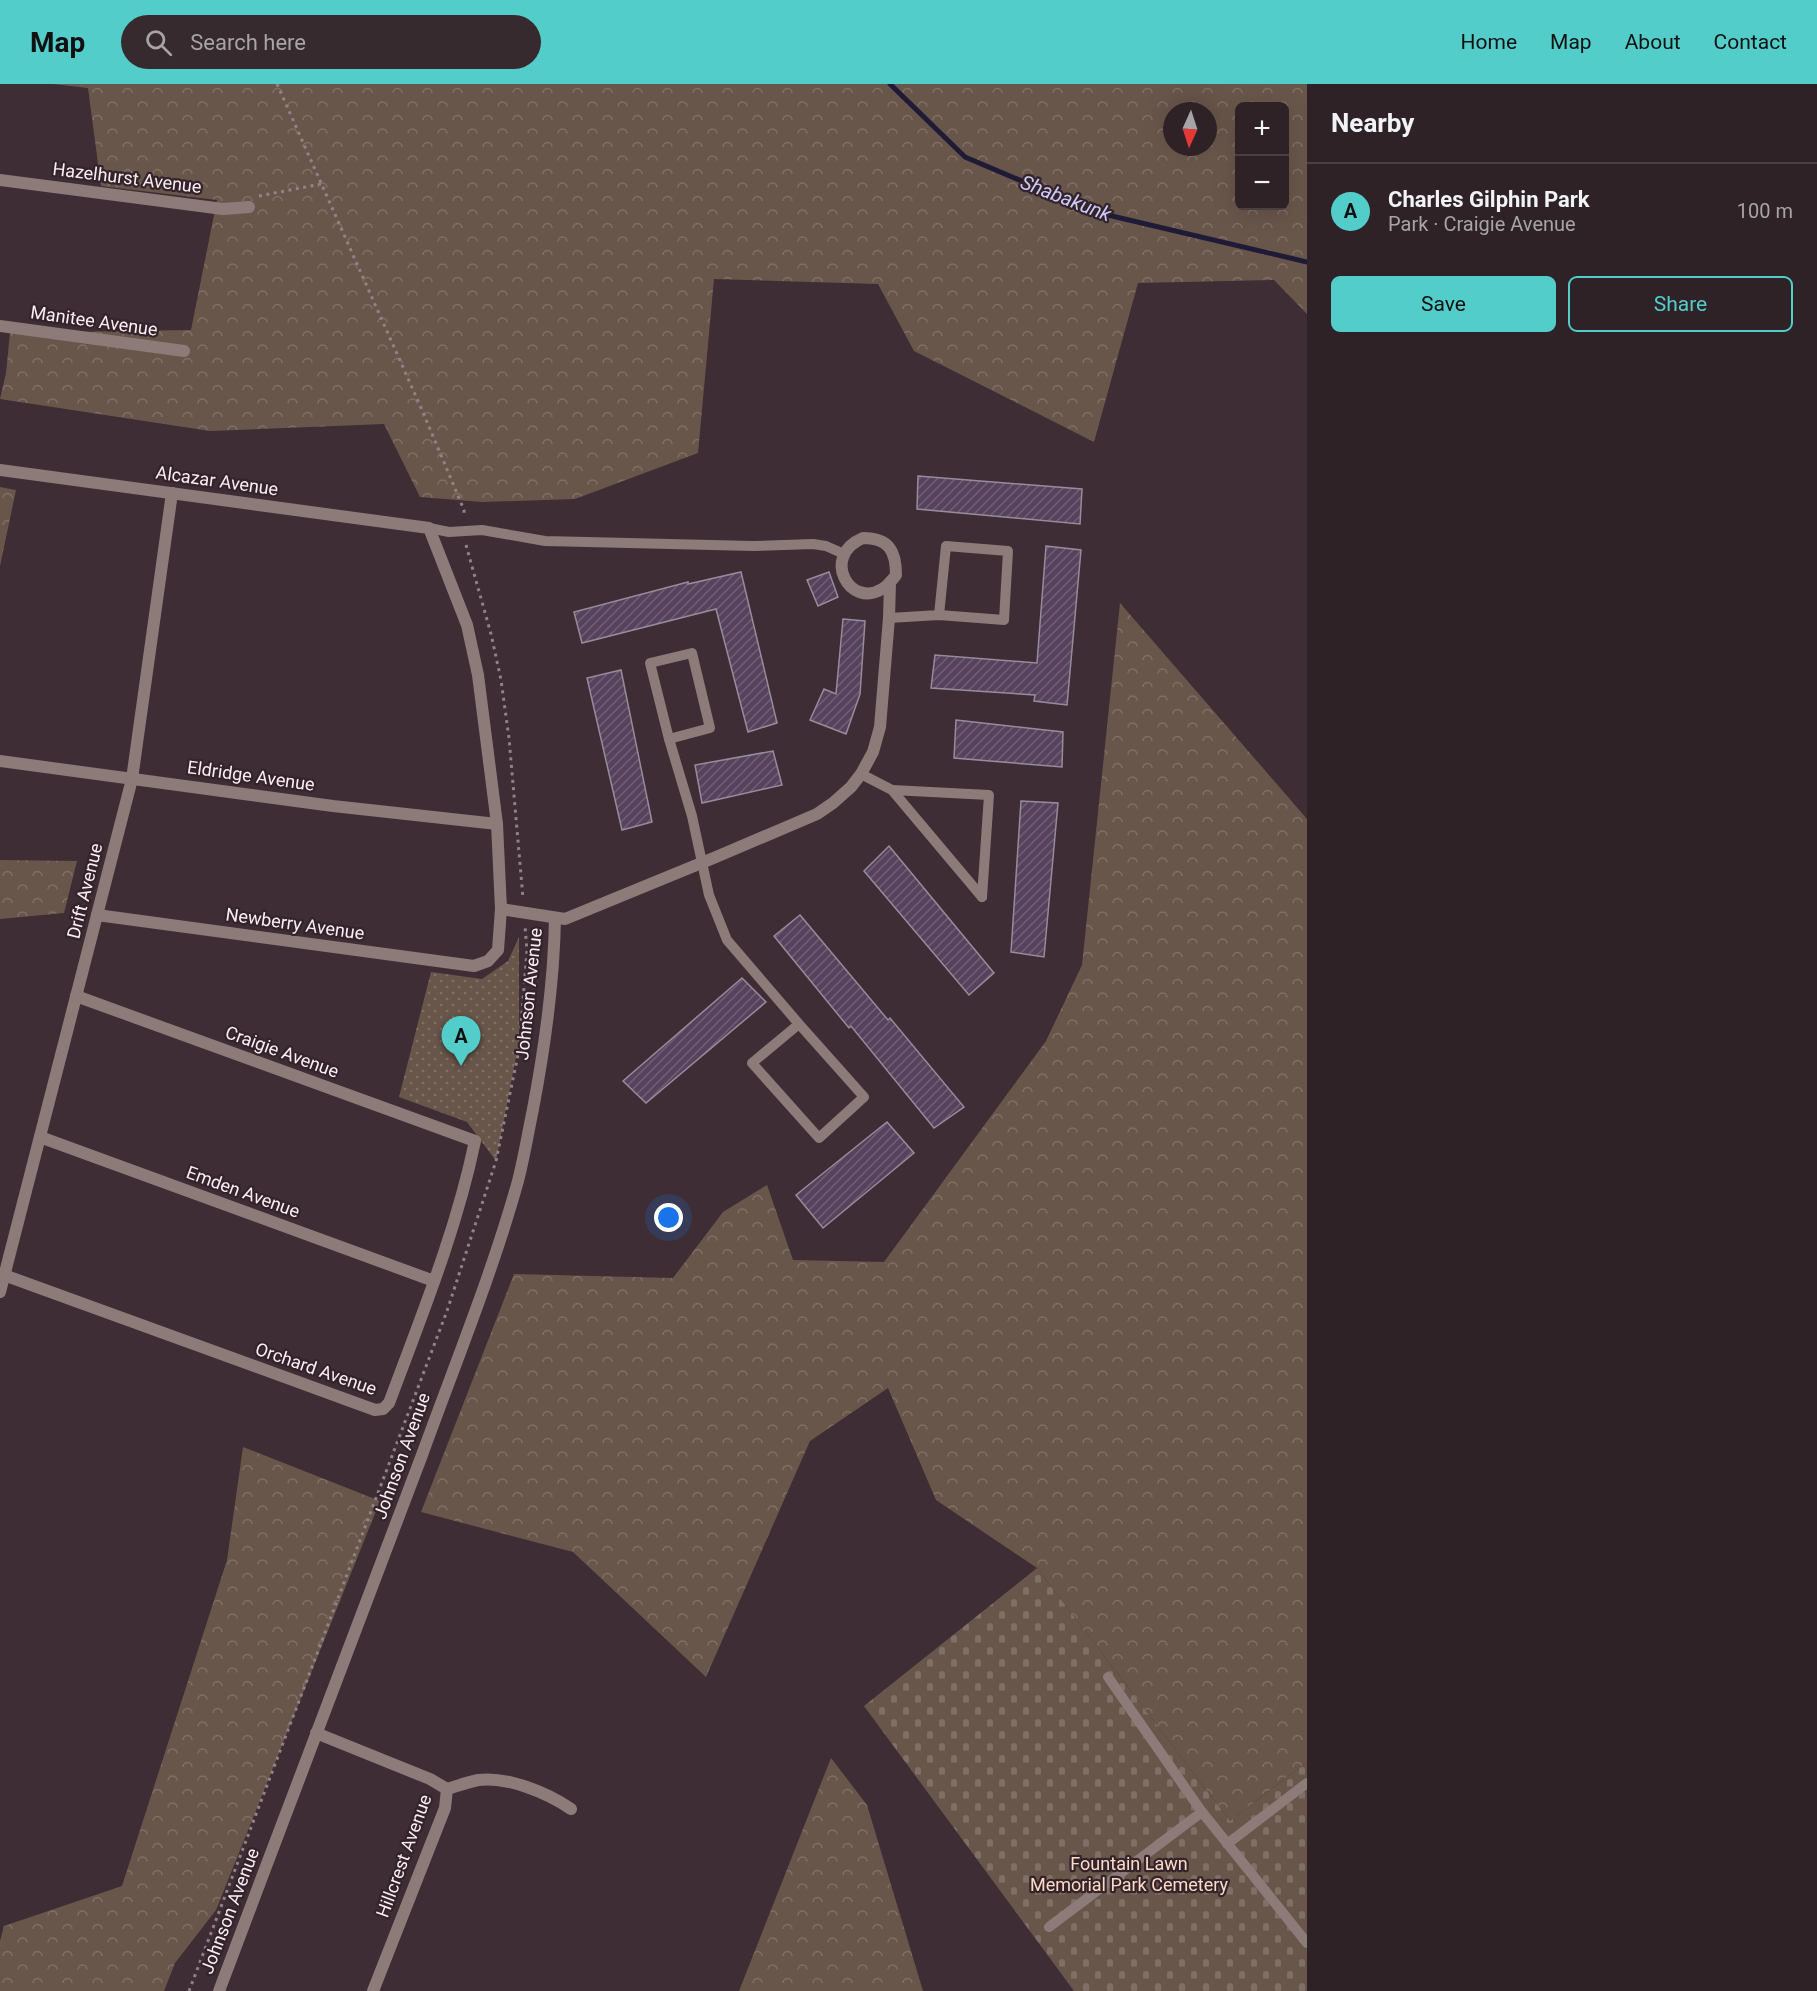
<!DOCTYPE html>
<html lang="en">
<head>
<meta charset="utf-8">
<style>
	body { margin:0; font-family:Roboto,sans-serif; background:#362a2f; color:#f1f3f6 }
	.controls { position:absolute; right:18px; top:18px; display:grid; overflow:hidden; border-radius:9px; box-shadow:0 6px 24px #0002 }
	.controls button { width:54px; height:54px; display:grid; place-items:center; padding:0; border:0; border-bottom:2px solid #493f44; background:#2e2227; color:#f1f3f6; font:30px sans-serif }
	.compass { position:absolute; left:1163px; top:18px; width:54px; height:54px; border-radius:50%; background:#2e2227; box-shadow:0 6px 24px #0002; rotate:183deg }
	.you { position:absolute; left:669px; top:1134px; width:21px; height:21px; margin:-15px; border:4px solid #fff; border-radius:50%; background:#1a73e8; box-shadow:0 0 0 9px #1a73e833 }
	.badge { display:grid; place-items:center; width:39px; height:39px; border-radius:50%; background:#53cdca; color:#111; font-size:20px; font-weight:700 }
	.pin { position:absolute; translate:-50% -50px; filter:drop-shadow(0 2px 3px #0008) }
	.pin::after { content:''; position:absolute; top:32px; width:21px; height:18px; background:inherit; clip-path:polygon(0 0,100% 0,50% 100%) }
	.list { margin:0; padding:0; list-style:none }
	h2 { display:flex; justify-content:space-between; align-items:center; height:78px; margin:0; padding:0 24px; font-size:26px }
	h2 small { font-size:20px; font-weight:400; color:#a7a4a7 }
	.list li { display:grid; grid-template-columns:39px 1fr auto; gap:18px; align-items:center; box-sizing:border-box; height:96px; padding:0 24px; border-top:2px solid #493f44 }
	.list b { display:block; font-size:22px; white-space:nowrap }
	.list p { margin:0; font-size:20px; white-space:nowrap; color:#a7a4a7 }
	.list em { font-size:20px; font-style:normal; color:#a7a4a7 }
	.actions { display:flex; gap:12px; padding:18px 24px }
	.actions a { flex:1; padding:14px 0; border:2px solid #53cdca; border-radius:9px; text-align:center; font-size:21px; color:#53cdca }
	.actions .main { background:#53cdca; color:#111 }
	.icon { flex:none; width:33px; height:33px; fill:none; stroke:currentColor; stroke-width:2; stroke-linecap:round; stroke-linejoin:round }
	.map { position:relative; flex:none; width:1307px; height:1907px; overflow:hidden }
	header { display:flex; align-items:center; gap:36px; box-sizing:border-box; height:84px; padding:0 30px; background:#53cdca; color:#111 }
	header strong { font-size:28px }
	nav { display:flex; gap:33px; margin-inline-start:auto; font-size:21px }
	.search { width:420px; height:54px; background:#362a2f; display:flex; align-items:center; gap:15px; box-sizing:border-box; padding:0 21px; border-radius:33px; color:#a7a4a7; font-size:22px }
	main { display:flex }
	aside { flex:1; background:#2e2227 }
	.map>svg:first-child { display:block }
	.grass { fill:url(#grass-dots) }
	.forest { fill:url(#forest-crowns); fill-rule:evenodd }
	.cemetery { fill:url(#cemetery-stones) }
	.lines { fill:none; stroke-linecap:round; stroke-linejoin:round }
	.stream { stroke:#1f1b36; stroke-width:5 }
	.building { fill:url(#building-hatch); stroke:#988b9c; stroke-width:1.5 }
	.path { stroke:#918288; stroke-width:3; stroke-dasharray:3 4.5; stroke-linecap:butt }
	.service { stroke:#8d7b7a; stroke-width:10 }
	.minor { stroke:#8d7b7a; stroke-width:12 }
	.labels { text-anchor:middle; stroke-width:4.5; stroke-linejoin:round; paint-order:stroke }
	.street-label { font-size:18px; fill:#faeef3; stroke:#33232a }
	.park-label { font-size:18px; fill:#fddac5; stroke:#33232a }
	.water-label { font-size:20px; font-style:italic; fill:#cdcbfa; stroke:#33232a }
</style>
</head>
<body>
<header>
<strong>Map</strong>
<div class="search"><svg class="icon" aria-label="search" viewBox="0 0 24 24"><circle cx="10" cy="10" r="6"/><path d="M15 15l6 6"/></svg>Search here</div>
<nav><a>Home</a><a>Map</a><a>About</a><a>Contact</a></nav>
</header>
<main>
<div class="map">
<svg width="1307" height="1907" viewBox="0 0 1307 1907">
	<defs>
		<pattern id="grass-dots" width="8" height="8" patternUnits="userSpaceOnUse" patternTransform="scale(1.5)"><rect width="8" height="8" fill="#69564b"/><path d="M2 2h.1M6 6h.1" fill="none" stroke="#7f6f65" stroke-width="1.8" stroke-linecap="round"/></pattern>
		<pattern id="forest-crowns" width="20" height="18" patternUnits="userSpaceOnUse" patternTransform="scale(1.5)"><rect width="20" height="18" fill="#69564b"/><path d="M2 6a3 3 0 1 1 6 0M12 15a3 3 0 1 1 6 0" fill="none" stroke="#7f6f65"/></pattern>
		<pattern id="cemetery-stones" width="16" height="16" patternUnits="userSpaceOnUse" patternTransform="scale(1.5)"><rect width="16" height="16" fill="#69564b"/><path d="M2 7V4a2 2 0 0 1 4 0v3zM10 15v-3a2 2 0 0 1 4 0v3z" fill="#7f6f65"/></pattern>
		<pattern id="building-hatch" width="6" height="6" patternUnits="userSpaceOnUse" patternTransform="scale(1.5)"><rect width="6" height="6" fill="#57425d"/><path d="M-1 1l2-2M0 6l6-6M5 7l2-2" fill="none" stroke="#705e75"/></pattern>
	</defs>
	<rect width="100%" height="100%" fill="#3e2d34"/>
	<path class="grass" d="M519 853V957L496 1077 467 1038 399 1013 431 888 482 895 508 877Z"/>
	<g class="forest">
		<path d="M53 0H1307V230L1274 196 1138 199 1094 358 914 267 878 200 714 195 698 369 575 415 482 418 420 413 384 340 210 347 0 315 6 289 10 249 191 246 217 116 101 102 88 4ZM1240 22H1284V122H1240ZM1172 27H1208V63H1172Z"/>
		<path d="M0 403 16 406 0 482Z"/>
		<path d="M1120 519 1307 735V1678L1230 1737 1037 1484 936 1416 888 1304 810 1357 706 1593 573 1468 421 1428 514 1190 673 1194 723 1128 767 1101 793 1176 884 1178 1046 957 1082 881Z"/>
		<path d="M0 776 77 777 64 829 0 835Z"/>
		<path d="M243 1363 380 1417 216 1826 175 1879 164 1907H0V1857L4 1842 122 1802 227 1476Z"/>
		<path d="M831 1674 867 1721 923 1907H739Z"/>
	</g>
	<path class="cemetery" d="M1037 1484 1230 1737 1307 1678V1907H1074L864 1622Z"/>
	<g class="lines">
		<path class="stream" d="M890 0 965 73 1095 128 1307 178"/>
	</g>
	<g class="building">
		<path d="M918 392 1082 405 1080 440 917 425Z"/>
		<path d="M1046 462 1081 466 1067 621 1034 617 1035 611 931 604 935 571 1037 579Z"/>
		<path d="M741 488 777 639 748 648 716 525 582 559 574 528 688 498V500Z"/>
		<path d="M829 488 838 513 818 522 807 496Z"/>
		<path d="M843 535 865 537 860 610 846 650 810 636 824 605 836 610Z"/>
		<path d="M621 586 652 738 622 746 587 594Z"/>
		<path d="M956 636 1063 648 1062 683 954 674Z"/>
		<path d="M773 667 782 701 702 719 695 681Z"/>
		<path d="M1021 717 1058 719 1044 873 1011 868Z"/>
		<path d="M889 762 994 889 969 911 864 787Z"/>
		<path d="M800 831 888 936 890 934 964 1023 934 1044 851 942 849 944 774 852Z"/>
		<path d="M742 894 766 918 646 1019 623 997Z"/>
		<path d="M887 1038 914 1069 823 1144 796 1111Z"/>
	</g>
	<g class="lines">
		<g class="path">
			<path d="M277 0 422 326 464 426V433"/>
			<path d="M259 112 321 100"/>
			<path d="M466 461 491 550 501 596 509 654 523 814"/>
			<path d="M189 1907 447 1227 496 1077 519 966 527 867 525 842"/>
		</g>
		<g class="service">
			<path d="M429 444 449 448 482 446 545 457 753 462 813 460 826 462 844 470"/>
			<path d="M889 534 939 531 1004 536 1008 467 946 462 939 531"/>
			<path d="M692 569 710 644 669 655 650 579Z"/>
			<path d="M669 655 692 732 709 811 727 856 799 940 752 979 819 1054 864 1013 799 940"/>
			<path d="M861 690 892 706 982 813"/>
			<path d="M892 706 989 711 982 813"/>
			<path d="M1108 1593 1202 1728 1307 1859"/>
			<path d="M1227 1760 1307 1699"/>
			<path d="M1049 1843 1202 1728"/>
		</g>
		<g class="minor">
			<path d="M0 96 223 125 249 123"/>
			<path d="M0 242 184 267"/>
			<path d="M0 386 429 444 467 541 478 591 497 740 501 825 498 866 488 877 474 882 97 831"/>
			<path d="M863 454C889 454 896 467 896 491 892 496 888 502 882 505 850 525 820 472 863 454Z"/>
			<path d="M0 677 333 722 497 740"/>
			<path d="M501 825 565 835 716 773 817 730 833 719 851 703 861 690 873 668 880 643 889 534 890 498"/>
			<path d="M40 1053 434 1197"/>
			<path d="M4 1191 375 1326 383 1325 389 1319C421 1233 456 1148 475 1057L76 912"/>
			<path d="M0 1208 132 695 172 409"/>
			<path d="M316 1649 430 1695 447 1705"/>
			<path d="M447 1705C457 1702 468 1698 478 1696 507 1692 548 1709 571 1725"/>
			<path d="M219 1907C286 1728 356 1550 422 1371 455 1280 492 1190 518 1097 524 1074 528 1049 533 1025 545 962 554 898 555 834"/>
			<path d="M373 1907 445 1724 447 1705"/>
		</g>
	</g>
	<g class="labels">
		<g class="street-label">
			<text transform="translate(127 94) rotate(7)" y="6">Hazelhurst Avenue</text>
			<text transform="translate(94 237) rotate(8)" y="6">Manitee Avenue</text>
			<text transform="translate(217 397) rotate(8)" y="6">Alcazar Avenue</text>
			<text transform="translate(251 692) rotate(8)" y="6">Eldridge Avenue</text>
			<text transform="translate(85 807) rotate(-76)" y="6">Drift Avenue</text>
			<text transform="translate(295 840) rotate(8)" y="6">Newberry Avenue</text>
			<text transform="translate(529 910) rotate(-84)" y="6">Johnson Avenue</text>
			<text transform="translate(282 968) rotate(20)" y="6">Craigie Avenue</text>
			<text transform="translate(243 1108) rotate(20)" y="6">Emden Avenue</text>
			<text transform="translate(316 1285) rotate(19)" y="6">Orchard Avenue</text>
			<text transform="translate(402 1372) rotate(-70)" y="6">Johnson Avenue</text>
			<text transform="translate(404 1772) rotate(-70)" y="6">Hillcrest Avenue</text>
			<text transform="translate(230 1827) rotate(-69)" y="6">Johnson Avenue</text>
		</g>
		<g class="park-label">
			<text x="1129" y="1786">Fountain Lawn<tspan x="1129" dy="21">Memorial Park Cemetery</tspan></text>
		</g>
		<g class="water-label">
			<text transform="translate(1066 114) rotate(21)" y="7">Shabakunk</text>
		</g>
	</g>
</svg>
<div class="controls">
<button>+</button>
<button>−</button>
</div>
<svg class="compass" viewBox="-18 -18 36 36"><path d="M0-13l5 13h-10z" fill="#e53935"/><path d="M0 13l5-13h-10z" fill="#a7a4a7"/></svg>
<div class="you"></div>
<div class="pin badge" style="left:461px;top:982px">A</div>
</div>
<aside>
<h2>Nearby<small></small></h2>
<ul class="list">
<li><span class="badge">A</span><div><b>Charles Gilphin Park</b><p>Park · Craigie Avenue</p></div><em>100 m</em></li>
</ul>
<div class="actions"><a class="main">Save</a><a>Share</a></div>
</aside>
</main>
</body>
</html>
